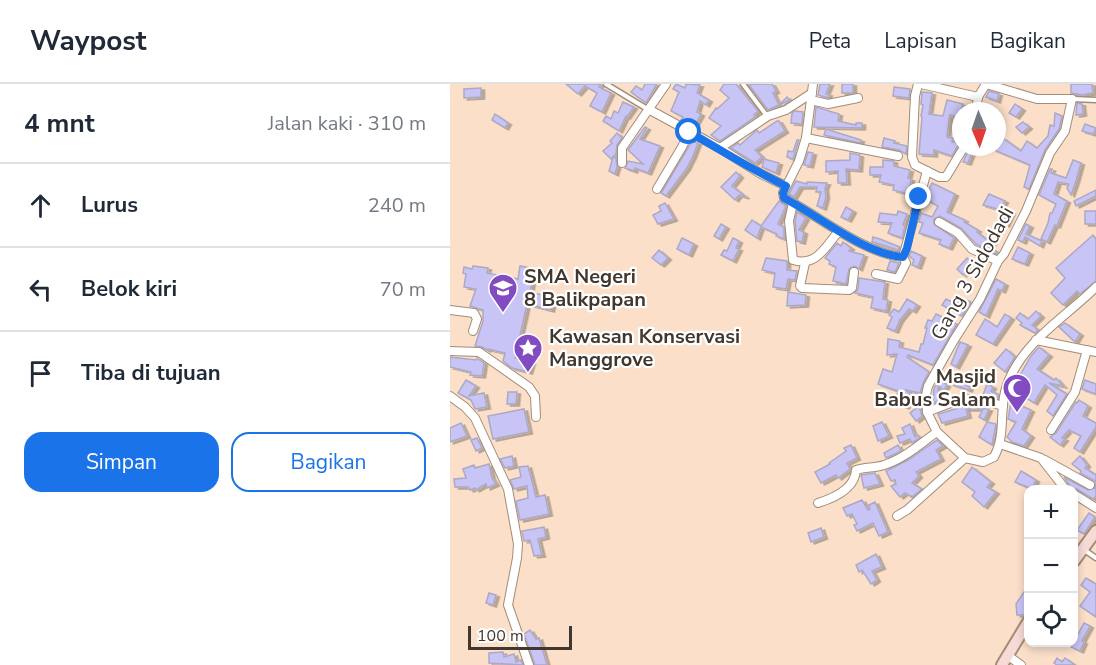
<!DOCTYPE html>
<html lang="id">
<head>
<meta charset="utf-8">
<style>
	body { margin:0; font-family:"Nunito Sans",sans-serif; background:#f6f6f7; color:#1f2937 }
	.controls { position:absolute; right:18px; bottom:18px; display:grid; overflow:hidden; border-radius:12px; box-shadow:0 3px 9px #0003 }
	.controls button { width:54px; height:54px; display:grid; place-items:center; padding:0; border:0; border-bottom:2px solid #e0e1e3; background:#fff; color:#1f2937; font:30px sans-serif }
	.compass { position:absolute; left:502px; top:18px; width:54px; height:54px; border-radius:50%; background:#fff; box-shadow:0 3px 9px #0003; rotate:178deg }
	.scale { position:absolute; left:18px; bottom:15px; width:104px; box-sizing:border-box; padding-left:6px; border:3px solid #41372e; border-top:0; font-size:16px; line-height:21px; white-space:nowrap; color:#41372e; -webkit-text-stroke:4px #fff; paint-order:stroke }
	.stop { position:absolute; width:18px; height:18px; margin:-14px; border:4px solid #1a73e8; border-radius:50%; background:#fff }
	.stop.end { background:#1a73e8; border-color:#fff; box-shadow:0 2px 6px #0008 }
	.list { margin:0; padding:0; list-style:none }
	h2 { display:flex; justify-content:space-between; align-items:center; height:78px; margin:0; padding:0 24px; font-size:26px }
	h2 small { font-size:20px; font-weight:400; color:#747a83 }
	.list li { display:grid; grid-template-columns:39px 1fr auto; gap:18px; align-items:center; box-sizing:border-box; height:84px; padding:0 24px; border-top:2px solid #e0e1e3 }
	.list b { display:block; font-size:22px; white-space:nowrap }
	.list em { font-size:20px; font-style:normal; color:#747a83 }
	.actions { display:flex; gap:12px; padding:18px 24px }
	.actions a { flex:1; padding:14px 0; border:2px solid #1a73e8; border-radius:18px; text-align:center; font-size:21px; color:#1a73e8 }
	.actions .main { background:#1a73e8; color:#fff }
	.icon { flex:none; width:33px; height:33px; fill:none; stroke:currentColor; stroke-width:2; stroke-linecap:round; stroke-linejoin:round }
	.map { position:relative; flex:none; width:646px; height:581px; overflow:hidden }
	header { display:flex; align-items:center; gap:36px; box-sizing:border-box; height:84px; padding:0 30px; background:#fff; border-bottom:2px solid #e0e1e3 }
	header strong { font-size:28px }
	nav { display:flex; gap:33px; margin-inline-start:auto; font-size:21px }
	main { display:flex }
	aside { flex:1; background:#fff }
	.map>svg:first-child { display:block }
	.building { fill:#c8c4f5; stroke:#aba9c6; stroke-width:1.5; filter:url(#shadow) }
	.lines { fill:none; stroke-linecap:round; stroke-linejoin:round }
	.service-casing { stroke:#a48c77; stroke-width:7 }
	.minor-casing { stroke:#a48c77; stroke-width:10 }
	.secondary-casing { stroke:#a48c77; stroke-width:14 }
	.service { stroke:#fff; stroke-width:4 }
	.minor { stroke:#fff; stroke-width:8 }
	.secondary { stroke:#f5dad5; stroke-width:10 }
	.route { stroke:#1a73e8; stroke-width:8 }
	.labels { text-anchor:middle; stroke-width:4.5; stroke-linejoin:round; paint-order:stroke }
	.street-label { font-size:20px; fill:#41372e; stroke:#fff }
	.poi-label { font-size:20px; font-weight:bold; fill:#41372e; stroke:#fff; text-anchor:start }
</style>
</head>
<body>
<header>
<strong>Waypost</strong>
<nav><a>Peta</a><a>Lapisan</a><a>Bagikan</a></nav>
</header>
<main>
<aside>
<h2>4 mnt<small>Jalan kaki · 310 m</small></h2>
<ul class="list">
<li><svg class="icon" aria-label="ahead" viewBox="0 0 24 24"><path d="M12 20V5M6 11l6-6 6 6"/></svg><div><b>Lurus</b></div><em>240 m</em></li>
<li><svg class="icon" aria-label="left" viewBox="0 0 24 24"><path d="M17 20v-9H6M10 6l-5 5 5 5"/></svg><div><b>Belok kiri</b></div><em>70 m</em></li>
<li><svg class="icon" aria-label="arrive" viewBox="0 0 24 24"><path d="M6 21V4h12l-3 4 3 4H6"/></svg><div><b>Tiba di tujuan</b></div></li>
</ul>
<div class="actions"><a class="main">Simpan</a><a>Bagikan</a></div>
</aside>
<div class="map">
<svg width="646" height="581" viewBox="0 0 646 581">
	<defs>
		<filter id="shadow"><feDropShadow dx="3.5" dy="2" stdDeviation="0" flood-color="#0004"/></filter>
	</defs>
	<rect width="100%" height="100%" fill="#fbdfc9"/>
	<g class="building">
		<path d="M116 0H151L149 3 161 9 152 28 140 22 147 9 135 2 128 10Z"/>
		<path d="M195 0H207L196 19 181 8 186 2 192 6Z"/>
		<path d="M226 0 235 4 236 0 250 1 247 9 259 16 256 21 250 17 247 28 251 30 244 43 231 36 233 33 221 27 229 8 223 5Z"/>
		<path d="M274 0H286L308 27 304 31 305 33 270 57 261 51 271 42 259 34 266 24 267 25 279 14 270 6Z"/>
		<path d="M301 0H322L326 7 323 9 329 21 337 13 340 16 318 26 299 1Z"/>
		<path d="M370 0H380L376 10H379L378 14 368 11Z"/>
		<rect x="392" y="0" width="11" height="9"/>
		<path d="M621 0H642L643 9 632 11 621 9Z"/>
		<path d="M444 3 460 5 459 14 443 12Z"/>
		<path d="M31 4V13L14 14V5Z"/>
		<path d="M539 7 549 10 547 17 536 13Z"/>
		<path d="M472 8 482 9 479 30 493 32 497 16 513 20 509 33 500 31 499 36 497 53 503 54 502 58 509 59 502 72 484 66V71L469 70 472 33 471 32 473 21 471 20Z"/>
		<path d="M173 18 184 23 177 33 176 32 169 47 153 37 156 32 161 35 164 27 168 29Z"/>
		<path d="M627 19 632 20 633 30 626 31Z"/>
		<path d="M565 20 572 25 566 33 559 29Z"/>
		<path d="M366 23 389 30 388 37 406 41V39H412V44L364 43Z"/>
		<path d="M345 27 353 28 352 40 341 39 342 29Z"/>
		<path d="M605 29 612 32 609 45 595 66 579 105 574 103 580 81 544 66 553 54 571 67 577 57 587 64 598 52 600 41 604 42Z"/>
		<path d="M45 30 58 39 55 44 42 36Z"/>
		<path d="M327 37H329L335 47 305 66 312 73 305 79 281 64 288 59 290 61 307 46 309 49Z"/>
		<path d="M573 38 579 43 572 49 566 43Z"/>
		<path d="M635 40 646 44 643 50 632 47Z"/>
		<path d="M195 43 197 44 190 55 210 62 198 89 185 84 184 87 175 84 178 77 193 80 178 66Z"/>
		<path d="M376 45 411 56 410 59 374 51Z"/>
		<path d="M167 49 172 54 167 61 166 70 161 75 153 67 162 59 160 57Z"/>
		<path d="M434 54 445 57 444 59 457 62 456 70 449 66 432 63Z"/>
		<path d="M347 56H349L343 75 337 73 338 67 343 68Z"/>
		<path d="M242 57 248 59 243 72 237 84 216 112 211 109Z"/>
		<path d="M520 63H524L518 79 513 78Z"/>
		<path d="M358 68 363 69 360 82 354 81Z"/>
		<path d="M400 69 410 71 409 86 396 85 397 99H388V87L376 88V77L400 76Z"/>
		<path d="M163 73 166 74 167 83 165 90 159 87Z"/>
		<path d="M314 75 329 79 326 89 312 83Z"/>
		<path d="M433 76 444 77V82L460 86 458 94 461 95 460 103 466 105 462 118 457 117 459 110 443 106 444 101 429 98 431 91H420V83H433Z"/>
		<path d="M623 76 631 79 626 97 621 111 617 104 619 100 608 98 604 110 617 117 607 142 605 141 597 158 591 155 598 139 600 129H602L606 120 589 111 600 85H602L601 89 616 94Z"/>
		<path d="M286 88 290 92 282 102 296 113 289 111 285 116 271 103Z"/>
		<path d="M346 97 357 100V98L377 99 375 104 376 113 373 124 367 122 371 108H366L367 103H350L344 113 339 110Z"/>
		<path d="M482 99 505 110 497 128 515 136 514 138 528 146 527 148 536 155 538 153 544 157 540 163 547 168 546 170 526 160 511 144 490 132 484 135V140L504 154 499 164 489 160 491 156 469 149 473 139 469 138 471 129 482 133 488 122 475 115Z"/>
		<path d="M646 106V112L626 122 624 117Z"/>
		<path d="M539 110 555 117 551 126 533 121Z"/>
		<path d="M329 117 336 122 328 140 334 143V155L326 152 327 150 311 143 307 154 295 146 302 136 311 142Z"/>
		<path d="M215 119 224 135 208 140 203 131 211 127 209 122Z"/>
		<path d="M396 123 403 127 398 136 391 133Z"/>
		<path d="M554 124 562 128 556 141 548 138Z"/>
		<path d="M448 127 457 130 453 141 455 142 452 154 438 149 442 139 428 138 430 129 447 131Z"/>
		<rect x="635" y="127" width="11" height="13"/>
		<path d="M347 128 356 134 349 146 354 148 352 158 347 157 345 137Z"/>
		<path d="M271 140 276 143 269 155 264 152Z"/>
		<path d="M576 140 580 142 576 150 592 157 590 162 575 153 573 158 568 156Z"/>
		<path d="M643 151 646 155V197L630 210 627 207 613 221 601 209 615 194 606 184Z"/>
		<path d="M423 153 430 155 450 163 448 166 426 159 422 158Z"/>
		<path d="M232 154 244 160 239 171 227 165Z"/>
		<path d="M283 154 289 157 286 164 289 165 283 177 271 171 274 166 277 167Z"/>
		<path d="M393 158 401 164 399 167 414 171 409 185 404 182 399 185 396 200 383 197 386 183 379 180 380 177 375 174 387 159 391 162Z"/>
		<path d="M568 163 580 169 575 180 562 175Z"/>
		<path d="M209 166 218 174 211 181 202 174Z"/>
		<path d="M461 167 472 172 468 183 462 181 464 176 459 172Z"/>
		<path d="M316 174 337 177V186L347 187 345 196 338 195 336 205 323 203 325 189 312 186Z"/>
		<path d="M517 174 523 180 513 191 507 185Z"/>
		<path d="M440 177 449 179 445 188 437 186Z"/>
		<path d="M23 182 38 184 37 189 68 195 70 182 91 186 90 193 83 192 80 208 104 214 101 226 77 220 65 274 82 278 79 288 62 284 53 277 55 269 38 265 37 266 32 263 25 262 33 237V226L20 222 26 205 14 203 16 190 13 189 14 183 22 185Z"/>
		<path d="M409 194 435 198 433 215 438 216 436 227 421 224 423 213 405 209 408 205Z"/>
		<path d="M546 195 555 200 552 207 548 205 536 232 529 228Z"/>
		<path d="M338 208 356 211 355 221 337 222Z"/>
		<path d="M505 211 521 218 512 232 492 221 496 215 502 218Z"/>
		<path d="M457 215 467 221 463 227 459 225 450 236 445 247 437 244 442 233 439 231 444 225 449 228Z"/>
		<path d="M586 227 591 232 582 241 588 246 585 249 570 241 572 239 566 234 570 229 578 235Z"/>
		<path d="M486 230 507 240 483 281 458 271 457 273 479 288 473 299 470 309 456 306 460 310 456 323 445 319 448 307 428 300 433 285 442 288 447 270 437 271 438 255 450 257 449 263 469 268 471 260H473L477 244H475L478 236 482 237Z"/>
		<path d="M555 230 561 234 543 260 526 251 535 235 547 243Z"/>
		<path d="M615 239 630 250 625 258 609 243Z"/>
		<path d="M510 258 518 261 506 283 501 280Z"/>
		<path d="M589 263 599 271 587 285 604 296 606 294 613 302 599 299 617 310 603 332 597 327 607 311 595 301 584 319 562 305 581 272Z"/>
		<path d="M556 265 565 273 555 288 544 279Z"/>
		<path d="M0 273 26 276 27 274 34 279 32 292 20 291 21 288 0 283Z"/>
		<path d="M490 295 497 301 494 306 488 302V317L483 319 484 304Z"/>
		<path d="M504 295 520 303 519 306 501 300Z"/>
		<path d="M16 296 26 302 19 312 34 309 37 323 25 325 21 316 8 309Z"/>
		<path d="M635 296 646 300V310L632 305Z"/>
		<path d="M537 300 543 303 541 307 548 310V314L533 311Z"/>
		<path d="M58 308H67L66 320H57Z"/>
		<path d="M629 316 638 322 633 332 646 339V343L630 368 624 364 631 352 619 346 612 354 615 355 610 361 600 353 606 349 626 318 627 319Z"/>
		<path d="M561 317 581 326 572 345 581 352 574 362 562 358 557 353 566 338 558 335Z"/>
		<path d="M469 322 472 332 466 337 460 329Z"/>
		<path d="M515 322 539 325 534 336 529 333 533 325H516L518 332 492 339 488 330Z"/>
		<path d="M74 325 79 348 43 355 38 332Z"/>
		<path d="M432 338 439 352 428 357 423 342Z"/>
		<path d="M537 338 546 340 542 361 529 353Z"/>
		<path d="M11 339 17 352 0 358V344Z"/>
		<path d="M460 340 465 353 468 351 470 353 462 359 460 355 450 359 447 352 455 350 452 344Z"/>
		<path d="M27 354 32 364 26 367 21 356Z"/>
		<path d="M487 356 493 362 486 366 491 375 466 388 469 392 462 399 472 405 462 413 455 409 450 413 441 402 446 400 445 396 441 397 436 387 458 376Z"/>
		<path d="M401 361 407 374 397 379 400 385 388 394 386 391 371 399 365 388 380 380 379 379 396 367 394 364Z"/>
		<path d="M448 361 451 367 436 374 434 369Z"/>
		<path d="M62 372 64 382 55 384 50 375Z"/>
		<path d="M630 372 637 381 635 384 646 391V412L643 415 627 405H622L614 393 638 406 645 404V397L630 389 631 387 622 380Z"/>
		<path d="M39 380 42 394 46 400 37 404 36 400 26 406 25 404 20 406 18 403H5L4 395 16 394 13 385 24 381 25 384Z"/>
		<path d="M78 382 86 413 95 411 99 430 70 436 66 417 78 414 77 402 64 405 60 396 71 393 69 383Z"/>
		<path d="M522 383 541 398 537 403 546 408 534 423 522 412 525 408 512 398Z"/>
		<path d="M571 387 586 396 582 405 565 398Z"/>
		<path d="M425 389 430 400 414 404 411 391Z"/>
		<path d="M412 416 418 426 420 425 419 421 425 418 438 448 429 452 423 439 407 447 404 441 407 440 402 430 397 432 393 424Z"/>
		<path d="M639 429 645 433 634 450 627 446Z"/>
		<path d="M94 443 96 453 88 455 92 471 84 472 80 456 74 457 72 447Z"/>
		<path d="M371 444 374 453 361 458 358 449Z"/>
		<path d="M426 470 432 483 422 487 427 496 421 500 412 486 409 488 406 481Z"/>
		<path d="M636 494 646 500V533L630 522 640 508 631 501Z"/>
		<path d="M574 508 579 512 576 515V531H567L566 520Z"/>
		<path d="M39 509 46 511 43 521 36 519Z"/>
		<path d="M634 539 640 542 632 557 634 558 630 567 621 563Z"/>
		<path d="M80 546 86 555 89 554 97 581H85L74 550Z"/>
		<path d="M53 568 54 573 64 570 66 578 71 576 73 581 39 579V569Z"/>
		<path d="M607 574 612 578 615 574 625 581H607L604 579Z"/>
	</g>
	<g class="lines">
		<g class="service-casing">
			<g id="service">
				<path d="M156 0 199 26"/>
				<path d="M293 0 317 32"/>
				<path d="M623 15 646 16"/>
				<path d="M633 465 646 474"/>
			</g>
		</g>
		<g class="minor-casing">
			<g id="minor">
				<path d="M363 0 356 54 349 77 333 109 334 114C369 132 415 170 453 173L477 87"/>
				<path d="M468 0 465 12 462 73 465 81 489 93H496L514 63"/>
				<path d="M471 0 528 13"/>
				<path d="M361 16 378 20 408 14"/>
				<path d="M200 26 270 64 318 32 336 26 362 9"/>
				<path d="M526 27 528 13 536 0 587 15H622L615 47 600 69 576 127 554 170 548 177 530 215 504 256 478 302 476 311 477 328 487 348 515 374 533 378 544 373C557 349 548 325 557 301 573 257 615 234 646 203"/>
				<path d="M356 54 448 72"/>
				<path d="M270 64 311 90 336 102"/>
				<path d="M172 79V64L216 0"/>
				<path d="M207 105 232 63 239 48"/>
				<path d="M343 119 339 137 343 176C367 183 375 163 389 147"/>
				<path d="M489 138 508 149 522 165 548 177"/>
				<path d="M355 179 350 202 352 204 399 206 402 204 404 188"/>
				<path d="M426 190 448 195 456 179 453 173"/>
				<path d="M0 226 24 229 27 235 23 247"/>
				<path d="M586 256 646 268"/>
				<path d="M0 267 29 268 79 303 85 312 86 333"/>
				<path d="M0 312 15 323 25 334 58 405 68 460 67 474 58 521 79 581"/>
				<path d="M477 328C512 314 516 311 553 322"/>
				<path d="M601 346 625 308 637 266"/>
				<path d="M550 360 591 374 616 406"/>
				<path d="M595 376 640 401"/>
				<path d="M624 410 646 424"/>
				<path d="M368 419C384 414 405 405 406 386 415 383 426 384 434 381 454 375 471 359 487 348"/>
				<path d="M447 432 457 426 515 374"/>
				<path d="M557 571 571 581"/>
			</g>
		</g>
		<g class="secondary-casing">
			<g id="secondary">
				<path d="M624 477 646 447"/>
				<path d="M552 581 578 538"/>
			</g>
		</g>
		<use href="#service" class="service"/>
		<use href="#minor" class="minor"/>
		<use href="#secondary" class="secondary"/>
	</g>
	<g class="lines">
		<path class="route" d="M239 48C271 66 302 86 336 102L333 109 334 114C369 132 414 170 453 173L457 164 469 113"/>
	</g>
	<defs>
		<g id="school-pin" transform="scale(1.5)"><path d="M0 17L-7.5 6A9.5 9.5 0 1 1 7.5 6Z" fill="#834bc2" stroke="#fff"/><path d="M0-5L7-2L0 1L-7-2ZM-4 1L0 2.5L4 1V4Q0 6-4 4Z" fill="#fff"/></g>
		<g id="sight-pin" transform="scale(1.5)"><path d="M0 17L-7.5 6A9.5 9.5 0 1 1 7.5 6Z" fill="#834bc2" stroke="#fff"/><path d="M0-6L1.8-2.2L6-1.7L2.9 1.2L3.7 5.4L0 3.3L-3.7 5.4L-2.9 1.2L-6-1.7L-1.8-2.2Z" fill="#fff"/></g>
		<g id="mosque-pin" transform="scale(1.5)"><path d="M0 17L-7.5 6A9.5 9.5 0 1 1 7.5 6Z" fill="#834bc2" stroke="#fff"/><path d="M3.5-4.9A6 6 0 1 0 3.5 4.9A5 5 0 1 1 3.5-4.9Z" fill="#fff"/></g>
	</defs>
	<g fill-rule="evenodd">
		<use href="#school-pin" x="53" y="204"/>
		<use href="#sight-pin" x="78" y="264"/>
		<use href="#mosque-pin" x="567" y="304"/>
	</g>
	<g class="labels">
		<g class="street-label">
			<text transform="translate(522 189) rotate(-61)" y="7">Gang 3 Sidodadi</text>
		</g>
		<g class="poi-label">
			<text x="74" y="199">SMA Negeri<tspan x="74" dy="23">8 Balikpapan</tspan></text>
			<text x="99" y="259">Kawasan Konservasi<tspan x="99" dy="23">Manggrove</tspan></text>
			<text x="546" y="299" text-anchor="end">Masjid<tspan x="546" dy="23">Babus Salam</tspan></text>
		</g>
	</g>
</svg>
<div class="controls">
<button>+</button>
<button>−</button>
<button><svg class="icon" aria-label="locate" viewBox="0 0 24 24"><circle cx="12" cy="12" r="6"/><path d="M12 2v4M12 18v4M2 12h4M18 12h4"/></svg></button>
</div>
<svg class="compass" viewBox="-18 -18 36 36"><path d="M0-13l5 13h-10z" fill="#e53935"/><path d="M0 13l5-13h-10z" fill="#747a83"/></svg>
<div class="scale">100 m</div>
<div class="stop" style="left:239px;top:48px"></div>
<div class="stop end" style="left:469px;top:113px"></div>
</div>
</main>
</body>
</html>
